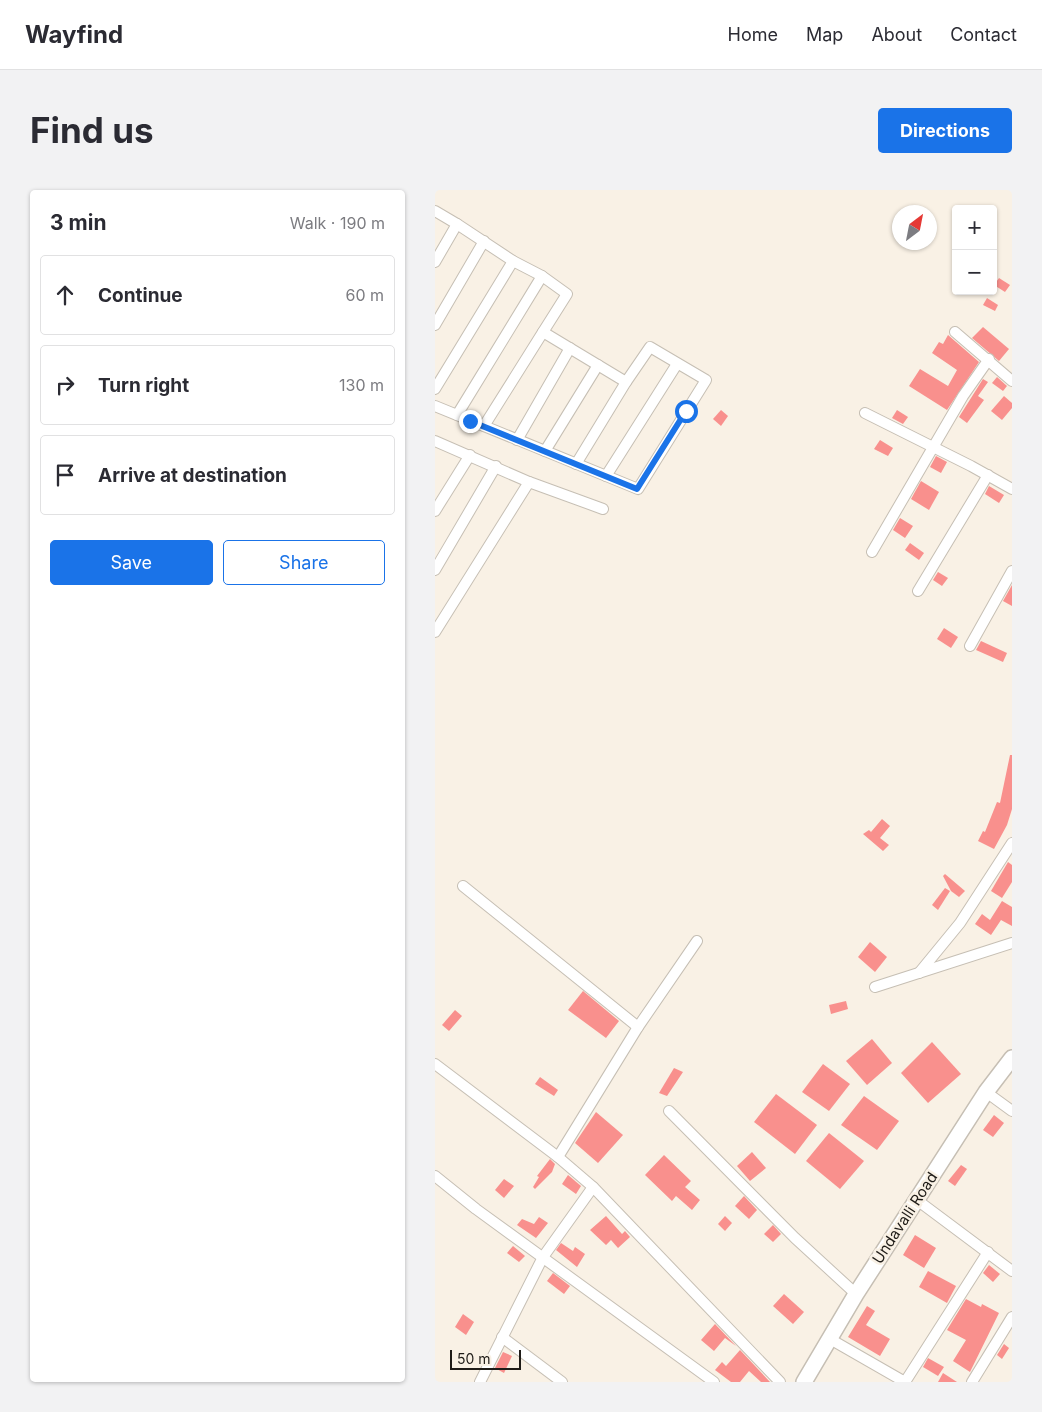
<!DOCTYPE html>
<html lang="en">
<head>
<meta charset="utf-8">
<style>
	body { margin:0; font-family:Inter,sans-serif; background:#f2f2f3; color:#2b2b33 }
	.controls { position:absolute; right:15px; top:15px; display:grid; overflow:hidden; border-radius:5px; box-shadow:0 1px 4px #0004 }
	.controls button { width:45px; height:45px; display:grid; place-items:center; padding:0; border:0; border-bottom:1px solid #e1e1e2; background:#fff; color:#2b2b33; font:25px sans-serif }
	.compass { position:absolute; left:457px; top:15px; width:45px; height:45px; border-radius:50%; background:#fff; box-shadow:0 1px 4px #0004; rotate:32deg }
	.scale { position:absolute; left:15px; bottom:12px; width:71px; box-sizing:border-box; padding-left:5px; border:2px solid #1f1c18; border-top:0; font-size:14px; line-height:18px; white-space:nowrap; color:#1f1c18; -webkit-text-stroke:4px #f9f1e5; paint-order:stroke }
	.stop { position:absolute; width:15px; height:15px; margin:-11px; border:4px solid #1a73e8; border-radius:50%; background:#fff }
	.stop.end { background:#1a73e8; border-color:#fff; box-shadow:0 1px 5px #0008 }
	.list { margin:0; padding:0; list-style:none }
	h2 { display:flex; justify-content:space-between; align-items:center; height:65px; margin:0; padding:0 20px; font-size:21px }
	h2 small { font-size:16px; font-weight:400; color:#7c7c81 }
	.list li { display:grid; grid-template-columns:32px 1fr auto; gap:15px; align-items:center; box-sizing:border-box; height:80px; margin:0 10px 10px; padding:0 10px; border:1px solid #e1e1e2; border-radius:5px }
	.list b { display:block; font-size:19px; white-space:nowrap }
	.list em { font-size:16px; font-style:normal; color:#7c7c81 }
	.actions { display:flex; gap:10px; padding:15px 20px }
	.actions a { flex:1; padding:11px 0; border:1px solid #1a73e8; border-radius:5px; text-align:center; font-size:18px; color:#1a73e8 }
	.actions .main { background:#1a73e8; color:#fff }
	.icon { flex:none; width:28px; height:28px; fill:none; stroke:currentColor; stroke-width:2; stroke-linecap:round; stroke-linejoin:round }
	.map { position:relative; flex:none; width:577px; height:1192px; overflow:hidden; border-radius:5px }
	header { display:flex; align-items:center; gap:30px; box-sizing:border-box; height:70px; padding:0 25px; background:#fff; border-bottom:1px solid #e1e1e2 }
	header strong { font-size:24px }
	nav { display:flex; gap:28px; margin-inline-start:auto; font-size:18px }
	.intro { display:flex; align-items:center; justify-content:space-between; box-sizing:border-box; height:120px; padding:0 30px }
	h1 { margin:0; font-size:35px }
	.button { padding:12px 22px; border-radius:5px; background:#1a73e8; color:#fff; font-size:18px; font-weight:700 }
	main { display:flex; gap:30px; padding:0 30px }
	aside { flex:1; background:#fff; border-radius:5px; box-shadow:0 1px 4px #0004 }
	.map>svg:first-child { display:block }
	.building { fill:#f9908d }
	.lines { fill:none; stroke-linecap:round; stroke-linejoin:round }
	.minor-casing { stroke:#c6bfb4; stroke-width:12 }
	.secondary-casing { stroke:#c6bfb4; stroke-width:18 }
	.minor { stroke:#fff; stroke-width:10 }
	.secondary { stroke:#fff; stroke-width:15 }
	.route { stroke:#1a73e8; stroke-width:6 }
	.labels { text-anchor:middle; stroke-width:5; stroke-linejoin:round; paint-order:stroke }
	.street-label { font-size:15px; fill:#1f1c18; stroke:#f9f1e5 }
</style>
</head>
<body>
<header>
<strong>Wayfind</strong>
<nav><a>Home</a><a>Map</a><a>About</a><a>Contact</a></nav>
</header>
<div class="intro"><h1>Find us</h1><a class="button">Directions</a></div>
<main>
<aside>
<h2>3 min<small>Walk · 190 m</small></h2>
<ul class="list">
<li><svg class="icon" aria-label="ahead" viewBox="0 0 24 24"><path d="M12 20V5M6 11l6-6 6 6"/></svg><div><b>Continue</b></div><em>60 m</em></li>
<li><svg class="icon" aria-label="right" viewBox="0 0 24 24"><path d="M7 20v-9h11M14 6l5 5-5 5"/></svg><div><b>Turn right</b></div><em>130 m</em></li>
<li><svg class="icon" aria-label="arrive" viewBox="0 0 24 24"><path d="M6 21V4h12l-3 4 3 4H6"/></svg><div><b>Arrive at destination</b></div></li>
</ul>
<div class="actions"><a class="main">Save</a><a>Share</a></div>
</aside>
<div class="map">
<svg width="577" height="1192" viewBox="0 0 577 1192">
	<rect width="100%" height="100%" fill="#f9f1e5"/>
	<g class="building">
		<path d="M564 88 575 95 570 102 559 95Z"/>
		<path d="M552 108 563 115 560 121 548 115Z"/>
		<path d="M548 137 574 159 564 171 537 148Z"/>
		<path d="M513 145 544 172 512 220 474 196 485 179 513 196 522 180 497 163 504 152 508 154Z"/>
		<path d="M562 187 572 196 568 201 557 193Z"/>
		<path d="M548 189 553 192 543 206 549 210 532 233 524 227Z"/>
		<path d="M569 206 577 213V218L567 230 556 221Z"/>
		<path d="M286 220 293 226 286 236 278 229Z"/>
		<path d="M462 220 473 227 468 234 457 228Z"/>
		<path d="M445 250 458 258 453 266 439 259Z"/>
		<path d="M501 266 512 272 506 283 495 277Z"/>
		<path d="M486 291 504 302 494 320 476 309Z"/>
		<path d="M554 296 569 305 564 313 550 304Z"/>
		<path d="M465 328 478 336 470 348 458 340Z"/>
		<path d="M475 353 489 363 484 370 470 360Z"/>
		<path d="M503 382 513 388 507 396 498 390Z"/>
		<path d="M577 395V416L568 411Z"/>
		<path d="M509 438 523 447 516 458 502 449Z"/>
		<path d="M546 451 572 463 568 472 541 460Z"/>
		<path d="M575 565H577V619L572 635 559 659 543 651 548 641 550 642 562 612 565 613Z"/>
		<path d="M447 629 455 636 445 648 454 655 448 661 428 644 434 640 436 642Z"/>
		<path d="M573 672 577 675V692L567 708 556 701Z"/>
		<path d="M510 684 530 701 524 707 516 701 508 686Z"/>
		<path d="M510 698 515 701 503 720 497 715Z"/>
		<path d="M567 711 577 717V736L566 730 556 745 540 734 547 724 555 730Z"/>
		<path d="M435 752 452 767 440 782 423 767Z"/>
		<path d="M148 801 184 831 171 848 133 820Z"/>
		<path d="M411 811 413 819 396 824 394 815Z"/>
		<path d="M20 820 27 826 14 841 7 835Z"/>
		<path d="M437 849 457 873 432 895 411 871Z"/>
		<path d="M497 852 526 884 493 913 466 883Z"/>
		<path d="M388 874 415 894 394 921 367 902Z"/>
		<path d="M239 878 248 882 232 906 224 903Z"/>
		<path d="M105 887 123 900 119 906 100 894Z"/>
		<path d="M341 904 382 935 360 964 319 932Z"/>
		<path d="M429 906 464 931 442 960 406 935Z"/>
		<path d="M161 922 188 945 163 973 140 953Z"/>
		<path d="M559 925 569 933 558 947 548 940Z"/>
		<path d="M394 943 429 971 405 999 371 971Z"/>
		<path d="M317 962 331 978 315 991 302 976Z"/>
		<path d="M229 965 256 991 250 997 265 1010 257 1020 241 1006 237 1011 210 985Z"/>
		<path d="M115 969 120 974 117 982 100 999 98 997 104 987 102 986Z"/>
		<path d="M526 975 532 979 520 996 513 991Z"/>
		<path d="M133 985 146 996 141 1004 127 994Z"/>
		<path d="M69 989 79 996 69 1008 60 1000Z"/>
		<path d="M309 1006 322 1020 314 1029 300 1016Z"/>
		<path d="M171 1026 187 1044 190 1041 195 1047 183 1058 176 1050 171 1055 155 1040Z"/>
		<path d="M290 1026 297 1033 290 1041 283 1034Z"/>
		<path d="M104 1027 113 1033 101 1048 82 1035 87 1029 99 1034Z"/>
		<path d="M338 1035 346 1044 338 1052 329 1044Z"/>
		<path d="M480 1045 501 1058 489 1078 468 1065Z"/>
		<path d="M126 1053 138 1061 140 1057 150 1064 142 1077 121 1060Z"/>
		<path d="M78 1056 90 1066 84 1072 72 1063Z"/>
		<path d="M554 1075 565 1084 558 1092 548 1083Z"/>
		<path d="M493 1081 521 1096 512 1113 484 1097Z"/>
		<path d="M118 1083 135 1096 129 1104 112 1091Z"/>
		<path d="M349 1104 369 1122 358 1134 338 1116Z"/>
		<path d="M531 1109 546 1117 547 1114 564 1123 535 1182 518 1171 531 1150 512 1140Z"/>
		<path d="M432 1116 440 1121 431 1135 455 1149 445 1166 413 1147Z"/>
		<path d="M28 1124 39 1132 31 1145 20 1137Z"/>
		<path d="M280 1134 301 1156 290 1148 279 1161 266 1150Z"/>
		<path d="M569 1154 574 1158 567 1169 562 1165Z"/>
		<path d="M305 1160 335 1192H326L314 1181 305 1192H296L280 1180 287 1172 291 1176Z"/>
		<path d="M68 1162 77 1166 69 1183 60 1178Z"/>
		<path d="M493 1168 509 1177 503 1186 488 1177Z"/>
		<path d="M508 1183 522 1192H503Z"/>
	</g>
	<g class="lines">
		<g class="minor-casing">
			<g id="minor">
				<path d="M0 21 22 34 0 72"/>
				<path d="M0 135 49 51"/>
				<path d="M520 142 577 191"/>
				<path d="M0 199 78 71"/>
				<path d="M0 216 203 299 271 190 215 157 191 192 108 142 132 104 107 86 78 71 22 34"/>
				<path d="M430 223 536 276 577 299"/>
				<path d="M22 225 107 86"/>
				<path d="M49 236 108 142"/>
				<path d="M82 250 135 158"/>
				<path d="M0 251 94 292 168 319"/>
				<path d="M110 261 163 175"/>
				<path d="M141 274 191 192"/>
				<path d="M171 286 242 174"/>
				<path d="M0 321 35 265"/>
				<path d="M437 362 528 206 554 169"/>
				<path d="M0 380 61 276"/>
				<path d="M483 401 553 285"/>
				<path d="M0 442 94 292"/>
				<path d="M535 456 577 381"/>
				<path d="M28 696 203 837"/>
				<path d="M484 783 525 733 577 653"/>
				<path d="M440 797 577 753"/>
				<path d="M0 874 123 967 158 997 345 1192"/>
				<path d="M551 902 577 921"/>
				<path d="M234 921 360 1048 421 1104"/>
				<path d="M123 967 203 837 262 751"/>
				<path d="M0 986 41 1019 279 1192"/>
				<path d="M482 1010 577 1081"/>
				<path d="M67 1147 127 1192"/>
				<path d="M395 1149 470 1192"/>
				<path d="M45 1192 108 1067 158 997"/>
				<path d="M470 1192 553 1062"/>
				<path d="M537 1192 577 1127"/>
			</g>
		</g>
		<g class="secondary-casing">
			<path id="secondary" d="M369 1192 421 1104 551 902 577 868"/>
		</g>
		<use href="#minor" class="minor"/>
		<use href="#secondary" class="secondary"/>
	</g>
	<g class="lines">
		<path class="route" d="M35 231 202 299 251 221"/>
	</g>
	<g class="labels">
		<g class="street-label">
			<text transform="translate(470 1028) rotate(-57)" y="5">Undavalli Road</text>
		</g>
	</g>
</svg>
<div class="controls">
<button>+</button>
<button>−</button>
</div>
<svg class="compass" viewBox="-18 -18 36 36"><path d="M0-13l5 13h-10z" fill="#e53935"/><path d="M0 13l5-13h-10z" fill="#7c7c81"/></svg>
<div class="scale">50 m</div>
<div class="stop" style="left:251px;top:221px"></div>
<div class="stop end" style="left:35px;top:231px"></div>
</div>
</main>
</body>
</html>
